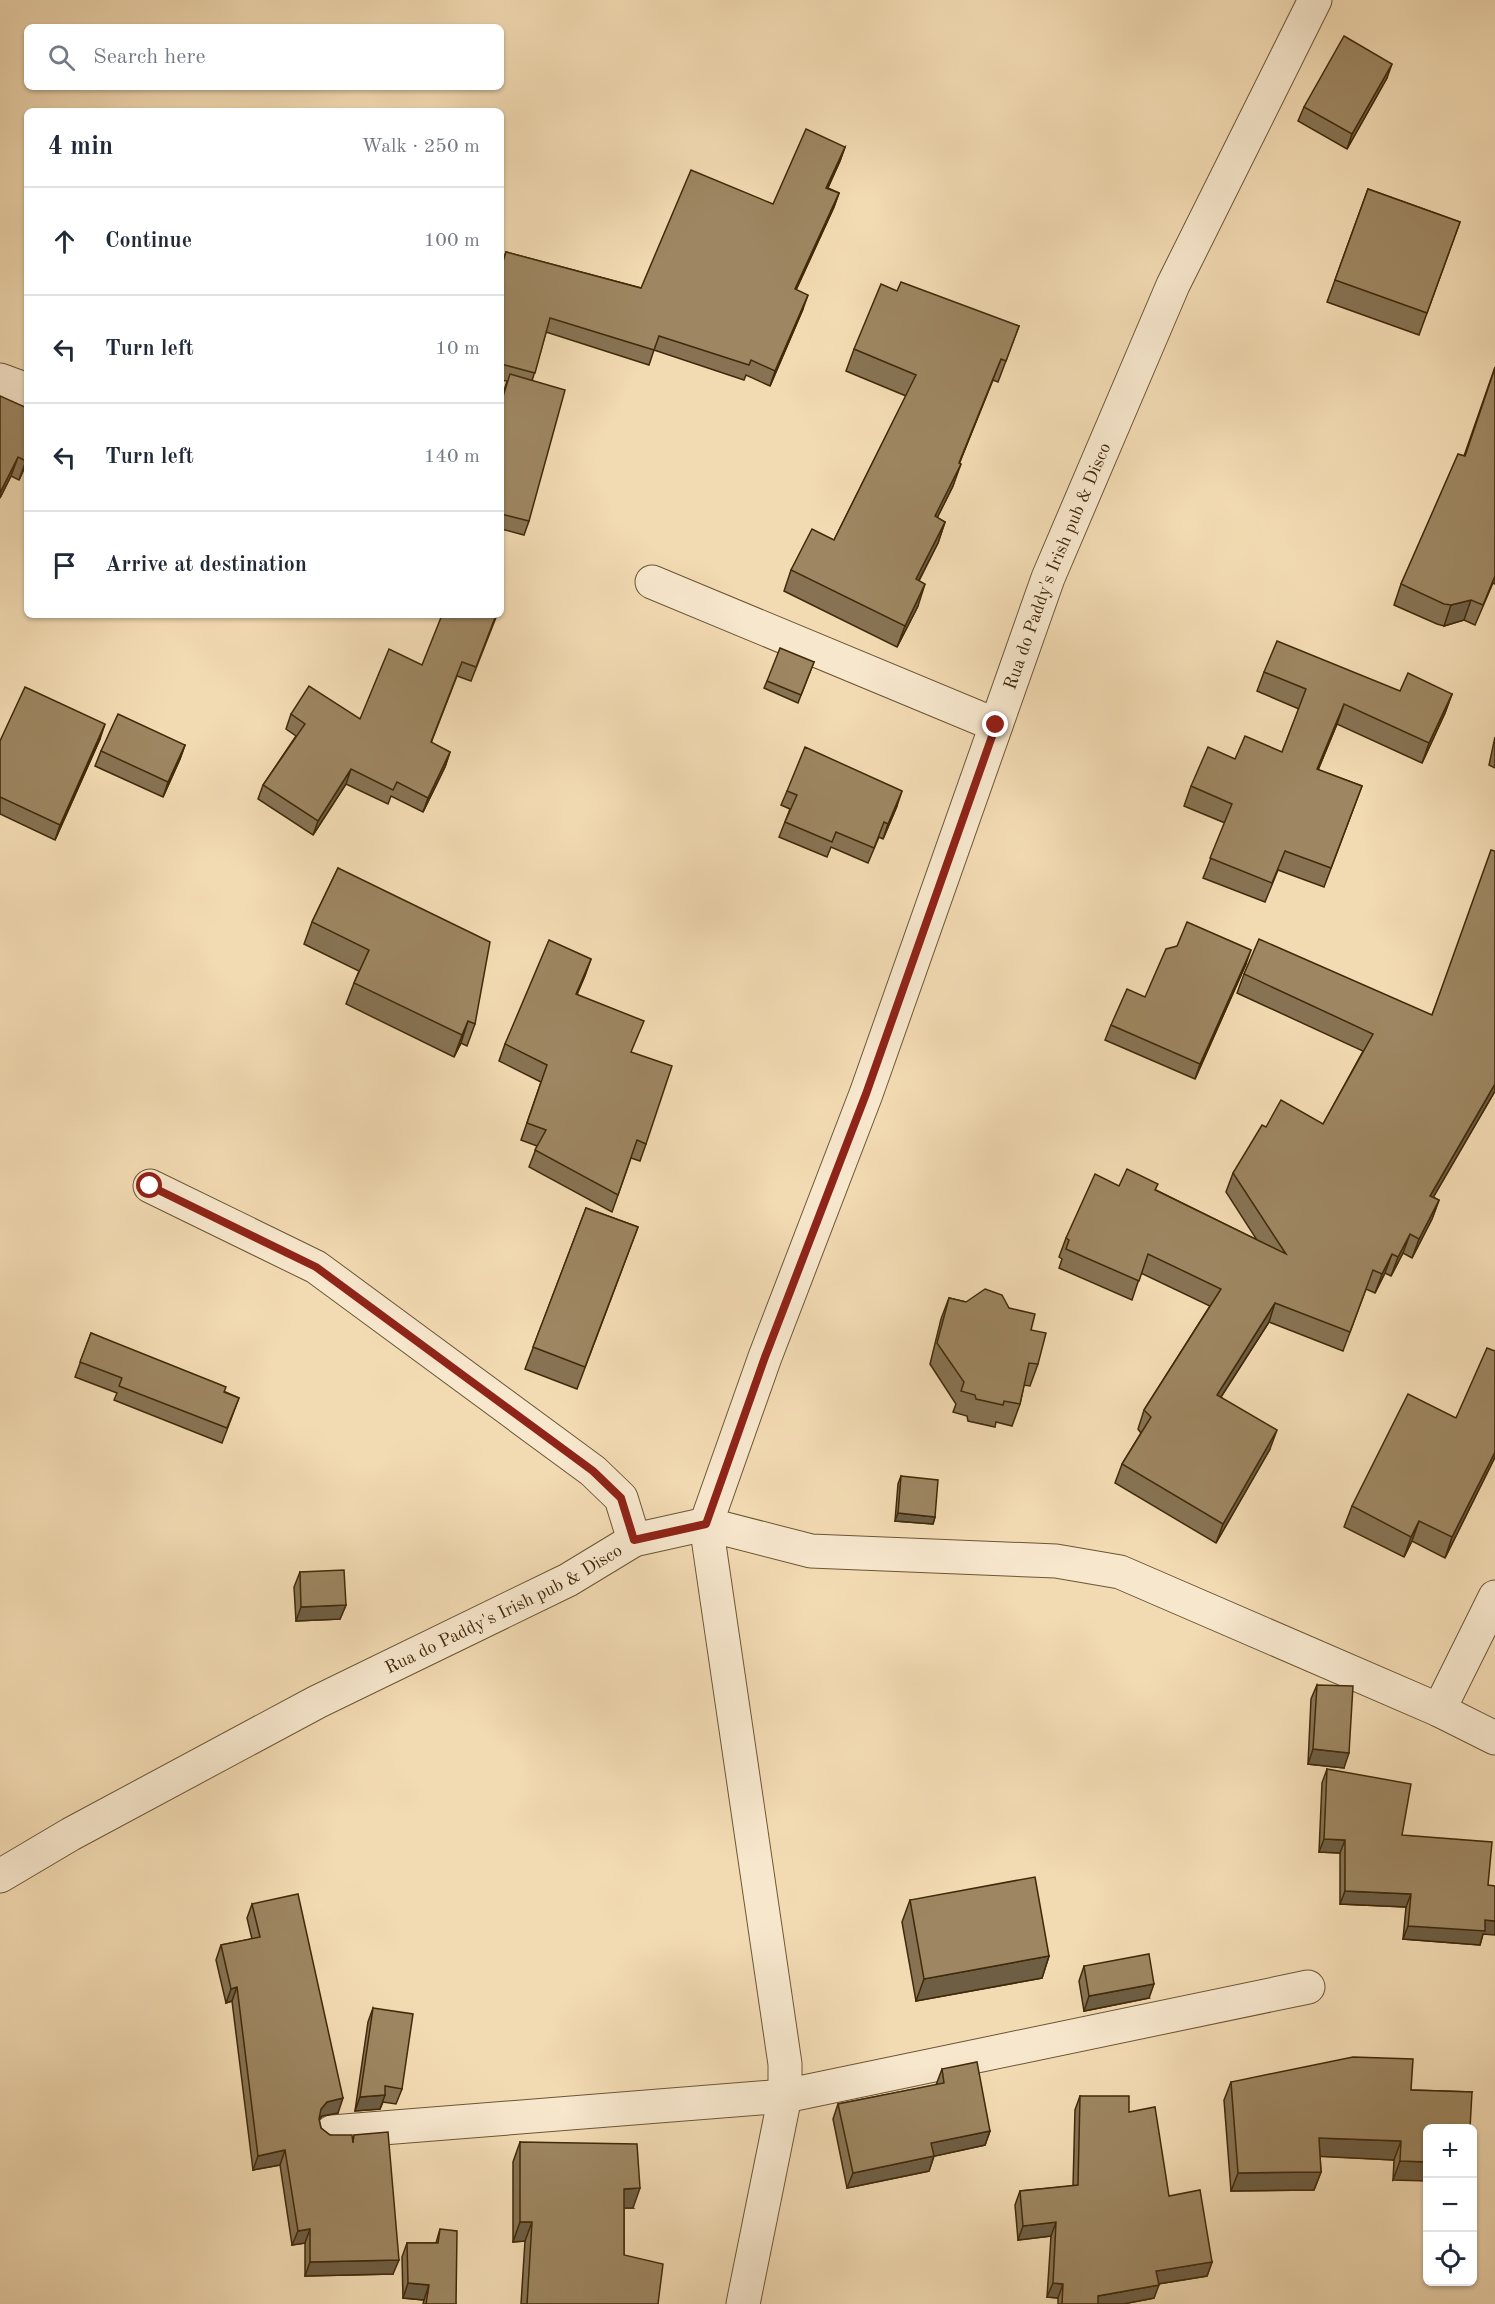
<!DOCTYPE html>
<html lang="en">
<head>
<meta charset="utf-8">
<style>
	body { margin:0; font-family:"Old Standard TT",serif; background:#f6f6f7; color:#1f2937 }
	.controls { position:absolute; right:18px; bottom:18px; display:grid; overflow:hidden; border-radius:9px; box-shadow:0 2px 4px #0004 }
	.controls button { width:54px; height:54px; display:grid; place-items:center; padding:0; border:0; border-bottom:2px solid #e0e1e3; background:#fff; color:#1f2937; font:30px sans-serif }
	.stop { position:absolute; width:18px; height:18px; margin:-14px; border:4px solid #8f2418; border-radius:50%; background:#fff }
	.stop.end { background:#8f2418; border-color:#fff; box-shadow:0 2px 6px #0008 }
	.list { margin:0; padding:0; list-style:none }
	h2 { display:flex; justify-content:space-between; align-items:center; height:78px; margin:0; padding:0 24px; font-size:26px }
	h2 small { font-size:20px; font-weight:400; color:#747a83 }
	.list li { display:grid; grid-template-columns:39px 1fr auto; gap:18px; align-items:center; box-sizing:border-box; height:108px; padding:0 24px; border-top:2px solid #e0e1e3 }
	.list b { display:block; font-size:22px; white-space:nowrap }
	.list em { font-size:20px; font-style:normal; color:#747a83 }
	.icon { flex:none; width:33px; height:33px; fill:none; stroke:currentColor; stroke-width:2; stroke-linecap:round; stroke-linejoin:round }
	.map { position:relative; flex:none; width:1495px; height:2304px; overflow:hidden }
	.search { position:absolute; background:#fff; box-shadow:0 2px 4px #0004; left:24px; top:24px; width:480px; height:66px; display:flex; align-items:center; gap:15px; box-sizing:border-box; padding:0 21px; border-radius:9px; color:#747a83; font-size:22px }
	.panel { position:absolute; background:#fff; box-shadow:0 2px 4px #0004; left:24px; top:108px; width:480px; height:510px; border-radius:9px }
	.map>svg:first-child { display:block }
	.lines { fill:none; stroke-linecap:round; stroke-linejoin:round }
	.minor-casing { stroke:#6c5634; stroke-width:35 }
	.minor { stroke:#f7e7cd; stroke-width:33 }
	.wall { fill:#877353; stroke:#402a0a; stroke-width:1.5 }
	.shaded-wall { fill:#6e5e44; stroke:#402a0a; stroke-width:1.5 }
	.building { fill:#9d8661; stroke:#402a0a; stroke-width:1.5 }
	.route { stroke:#8f2418; stroke-width:8 }
	.labels { text-anchor:middle; stroke-width:4.5; stroke-linejoin:round; paint-order:stroke }
	.street-label { font-size:18px; fill:#402a0a; stroke:#f7e7cd }
</style>
</head>
<body>
<div class="map">
<svg width="1495" height="2304" viewBox="0 0 1495 2304">
	<rect width="100%" height="100%" fill="#f2dab2"/>
	<filter id="stains"><feTurbulence type="fractalNoise" baseFrequency=".00333" numOctaves="4"/><feColorMatrix values="0 0 0 0 .2 0 0 0 0 .09 0 0 0 0 .02 0 0 0 .5 -.17"/></filter>
	<radialGradient id="worn" r=".72"><stop offset=".6" stop-color="#630" stop-opacity="0"/><stop offset="1" stop-color="#630" stop-opacity=".3"/></radialGradient>
	<g class="lines">
		<g class="minor-casing">
			<g id="minor">
				<path d="M0 380 27 390"/>
				<path d="M652 582 996 725"/>
				<path d="M150 1186 316 1267 593 1471 621 1498 634 1540"/>
				<path d="M1439 1710 1495 1597"/>
				<path id="s1" d="M0 1876 71 1834 317 1702 568 1580 634 1540 706 1524 765 1357 866 1094 1048 578 1173 285 1315 0"/>
				<path d="M332 2132 785 2096 1308 1987"/>
				<path d="M743 2304 785 2096V2064L706 1524 811 1551 1056 1561 1120 1572 1439 1710 1495 1738"/>
			</g>
		</g>
		<use href="#minor" class="minor"/>
	</g>
	<g class="wall">
		<path d="M1387 78 1347 149 1298 121 1304 107Z"/>
		<path d="M845 147 840 161 828 188 839 193 834 207 796 290 803 309 770 386 746 375 744 380 654 350 649 365 546 332 532 381 529 521 524 535 501 529V400L507 381 501 380V265L506 252 641 288 773 204Z"/>
		<path d="M1368 189 1460 222 1419 335 1327 302Z"/>
		<path d="M897 291 1019 326 998 382 993 380 959 464 953 486 937 518 945 522 938 543 919 581 918 606 897 647 784 591 791 570 834 540 906 396 846 371 854 349Z"/>
		<path d="M1495 367V584L1493 583 1475 625 1464 620 1444 626 1437 624 1394 605 1401 584 1464 456Z"/>
		<path d="M0 396 27 462 19 480 11 476 0 498Z"/>
		<path d="M497 615 471 681 457 676 431 743 450 752 445 767 423 812 391 796 388 804 346 784 313 835 258 799 263 785 296 736 286 729 291 714 360 719 422 665Z"/>
		<path d="M814 662 798 703 764 688 767 681Z"/>
		<path d="M1264 672 1400 691 1452 694 1445 713 1422 763 1337 724 1318 770 1362 786 1324 887 1278 870 1265 902 1203 878 1225 823 1184 806 1191 786 1235 759 1282 752 1299 709 1257 691Z"/>
		<path d="M1495 737V768L1489 765Z"/>
		<path d="M100 739 55 840 0 814V741Z"/>
		<path d="M185 745 180 759 163 797 95 766 101 751Z"/>
		<path d="M787 791 897 806 883 839 879 837 868 863 831 847 827 857 779 837 790 809 781 805Z"/>
		<path d="M1495 851V1091L1433 1197 1439 1200 1432 1219 1412 1258 1403 1253 1391 1276 1385 1273 1375 1293 1366 1289 1343 1351 1269 1322 1221 1397 1270 1449 1216 1543 1115 1483 1122 1464 1141 1433 1138 1429 1144 1410 1210 1306 1141 1273 1132 1300 1059 1268 1062 1259 1059 1257 1066 1238 1119 1186 1156 1190 1257 1240 1226 1192 1233 1173 1266 1127 1323 1124 1363 1051 1237 993 1244 974 1432 1015Z"/>
		<path d="M338 868 475 1024 467 1046 461 1043 454 1057 346 1004 354 983 359 971 304 944 312 922Z"/>
		<path d="M591 959 577 994 631 1053 646 1144 640 1161 631 1158 612 1212 529 1167 537 1146 521 1140 541 1082 499 1061 505 1044Z"/>
		<path d="M1246 964 1195 1079 1105 1040 1111 1025 1145 997Z"/>
		<path d="M586 1208 638 1227 577 1389 525 1369Z"/>
		<path d="M949 1298 966 1302 1009 1308 1031 1330 1038 1364 1030 1386 1024 1385 1020 1404 1012 1426 996 1422 995 1427 968 1421 967 1416 953 1412 956 1404 930 1364 941 1319Z"/>
		<path d="M91 1333 239 1398 222 1443 114 1400 117 1393 75 1377Z"/>
		<path d="M1495 1351V1457L1445 1558 1412 1541 1404 1557 1344 1527 1352 1506 1456 1418Z"/>
		<path d="M901 1476 935 1517 933 1524 895 1521 898 1484Z"/>
		<path d="M300 1572 346 1605 340 1619 296 1621 294 1587Z"/>
		<path d="M1317 1685 1344 1768 1308 1764 1311 1699Z"/>
		<path d="M1327 1769 1402 1835 1483 1934 1480 1945 1403 1939 1406 1907 1340 1904V1853L1319 1852 1322 1783Z"/>
		<path d="M910 1900 1049 1956 1042 1978 916 2001 902 1922Z"/>
		<path d="M252 1904 338 2113 322 2116 319 2120 321 2128 330 2135 353 2140 354 2135 393 2274 305 2276V2243L292 2245 280 2165 253 2170 232 2001 226 2003 216 1960 221 1945 252 1939 247 1918Z"/>
		<path d="M1084 1966 1149 1998 1084 2011 1079 1981Z"/>
		<path d="M373 2008 402 2089 396 2104 383 2102 380 2109 355 2111 368 2022Z"/>
		<path d="M942 2069 990 2131 985 2145 934 2156 929 2171 847 2188 833 2119 838 2104 936 2085Z"/>
		<path d="M1231 2082 1411 2090 1472 2092 1393 2180 1394 2160 1320 2156 1321 2172 1314 2190 1231 2191 1224 2100Z"/>
		<path d="M1080 2096 1129 2112 1169 2196 1212 2262 1207 2276 1158 2284 1154 2298 1123 2304H1058V2298L1047 2297 1051 2236 1018 2240 1015 2205 1020 2191 1073 2186 1075 2110Z"/>
		<path d="M520 2142 633 2208H624V2255L658 2304H521L525 2241 513 2242V2162Z"/>
		<path d="M440 2229 456 2304H423L424 2300 403 2298 402 2257 407 2243H436Z"/>
	</g>
	<g class="shaded-wall">
		<path d="M1392 64 1387 78 1347 149 1352 134Z"/>
		<path d="M845 147 840 161 821 202 826 188Z"/>
		<path d="M839 193 834 207 790 303 795 289Z"/>
		<path d="M808 295 803 309 770 386 775 371Z"/>
		<path d="M1001 359 953 479 961 464 953 486 927 538 935 516 959 463Z"/>
		<path d="M18 457 11 476 0 498V493Z"/>
		<path d="M27 458V462L19 480Z"/>
		<path d="M945 522 938 543 908 601 916 579Z"/>
		<path d="M925 584 918 606 897 647 905 626Z"/>
		<path d="M1471 600 1464 620 1444 626 1451 605Z"/>
		<path d="M1452 694 1445 713 1422 763 1429 743Z"/>
		<path d="M1344 704 1337 724 1310 789 1317 769Z"/>
		<path d="M105 724 100 739 55 840 60 825Z"/>
		<path d="M185 745 180 759 163 797 168 782Z"/>
		<path d="M450 752 445 767 423 812 428 798Z"/>
		<path d="M351 769 346 784 313 835 318 821Z"/>
		<path d="M902 791 897 806 883 839 888 824Z"/>
		<path d="M1251 950 1246 964 1195 1079 1200 1064Z"/>
		<path d="M591 959 585 976 570 1011 576 994Z"/>
		<path d="M468 1021 461 1043 454 1057 462 1035Z"/>
		<path d="M1495 1084V1091L1423 1215 1430 1196Z"/>
		<path d="M1439 1200 1432 1219 1412 1258 1419 1239Z"/>
		<path d="M1410 1234 1403 1253 1391 1276 1398 1257Z"/>
		<path d="M1392 1254 1385 1273 1375 1293 1382 1274Z"/>
		<path d="M1275 1303 1269 1322 1210 1414 1217 1395Z"/>
		<path d="M1277 1430 1270 1449 1216 1543 1223 1524Z"/>
		<path d="M1495 1452V1457L1445 1558 1452 1537Z"/>
		<path d="M898 1513 935 1517 933 1524 895 1521Z"/>
		<path d="M1419 1521 1412 1541 1404 1557 1411 1537Z"/>
		<path d="M346 1605 340 1619 296 1621 301 1607Z"/>
		<path d="M1313 1749 1349 1753 1344 1768 1308 1764Z"/>
		<path d="M1324 1839 1345 1840 1340 1853 1319 1852Z"/>
		<path d="M1345 1891 1411 1894 1406 1907 1340 1904Z"/>
		<path d="M1485 1920 1495 1921V1935L1483 1934 1480 1945 1403 1939 1408 1926Z"/>
		<path d="M1049 1956 1042 1978 916 2001 924 1979Z"/>
		<path d="M1154 1984 1149 1998 1084 2011 1089 1996Z"/>
		<path d="M237 1987 232 2001 226 2003 231 1989Z"/>
		<path d="M385 2095 380 2109 355 2111 360 2097Z"/>
		<path d="M343 2098 338 2113 322 2116 315 2123 321 2109 327 2102Z"/>
		<path d="M990 2131 985 2145 926 2158 931 2143Z"/>
		<path d="M1319 2138 1401 2141 1394 2160 1312 2156Z"/>
		<path d="M285 2150 280 2165 253 2170 258 2156Z"/>
		<path d="M934 2156 929 2171 847 2188 853 2173Z"/>
		<path d="M1400 2161 1428 2162V2181L1393 2180Z"/>
		<path d="M1321 2172 1314 2190 1231 2191 1238 2173Z"/>
		<path d="M640 2188 633 2208H617L624 2189Z"/>
		<path d="M520 2222H532L525 2241 513 2242Z"/>
		<path d="M1056 2222 1051 2236 1018 2240 1023 2226Z"/>
		<path d="M310 2229 305 2243 292 2245 298 2231Z"/>
		<path d="M399 2260 393 2274 305 2276 310 2262Z"/>
		<path d="M1212 2262 1207 2276 1151 2285 1156 2271Z"/>
		<path d="M408 2283 429 2285 424 2300 403 2298Z"/>
		<path d="M1053 2283 1063 2284 1058 2298 1047 2297Z"/>
		<path d="M1159 2285 1154 2298 1123 2304H1095L1098 2296Z"/>
	</g>
	<g class="building">
		<path d="M1344 36 1392 64 1352 134 1304 107Z"/>
		<path d="M806 129 845 147 826 188 839 193 795 289 808 295 775 371 751 360 749 365 659 336 654 350 550 318 535 373 501 364V268L506 252 641 288 691 170 773 204Z"/>
		<path d="M1368 189 1460 222 1427 313 1335 280Z"/>
		<path d="M901 282 1019 326 1006 361 1001 359 959 463 961 464 935 516 945 522 916 579 925 584 905 626 791 570 812 529 834 540 916 375 854 349 881 284 897 291Z"/>
		<path d="M1495 368V576L1483 605 1471 600 1451 605 1444 604 1401 584 1458 454 1465 456Z"/>
		<path d="M510 374 565 390 529 521 501 514V403Z"/>
		<path d="M0 396 27 408V458L26 461 18 457 0 493Z"/>
		<path d="M442 615H496L476 667 462 662 431 742 450 752 428 798 397 782 393 790 351 769 318 821 263 785 305 724 291 714 309 686 360 719 389 649 422 665Z"/>
		<path d="M1277 641 1400 691 1408 673 1452 694 1429 743 1344 704 1317 769 1362 786 1331 868 1285 851 1272 883 1210 858 1232 804 1191 786 1208 747 1235 759 1245 736 1282 752 1306 689 1264 672Z"/>
		<path d="M780 648 814 662 801 695 767 681Z"/>
		<path d="M25 687 105 724 60 825 0 797V741Z"/>
		<path d="M118 714 185 745 168 782 101 751Z"/>
		<path d="M805 747 902 791 888 824 884 822 874 848 836 832 832 842 785 822 797 795 787 791Z"/>
		<path d="M1491 850 1495 851V1084L1430 1196 1439 1200 1419 1239 1410 1234 1398 1257 1392 1254 1382 1274 1373 1270 1350 1332 1275 1303 1217 1395 1277 1430 1223 1524 1122 1464 1151 1417 1144 1410 1221 1289 1148 1254 1139 1281 1066 1249 1069 1240 1066 1238 1095 1174 1119 1186 1127 1169 1158 1184 1155 1190 1286 1254 1233 1173 1262 1125 1266 1127 1281 1100 1323 1124 1373 1034 1244 974 1259 939 1432 1015Z"/>
		<path d="M338 868 490 942 475 1024 468 1021 462 1035 354 983 369 950 312 922Z"/>
		<path d="M1187 922 1251 950 1200 1064 1111 1025 1127 989 1145 997 1166 949 1177 946Z"/>
		<path d="M549 940 591 959 576 994 644 1021 631 1052 672 1066 646 1144 637 1140 618 1195 535 1150 546 1130 527 1123 547 1065 505 1044Z"/>
		<path d="M586 1208 638 1227 585 1367 533 1347Z"/>
		<path d="M985 1289 1002 1295 1009 1308 1035 1314 1031 1330 1046 1333 1038 1364 1029 1363 1020 1404 1004 1401 1003 1405 976 1399 975 1395 961 1391 964 1382 937 1343 949 1298 966 1302Z"/>
		<path d="M91 1333 226 1387 224 1392 239 1398 227 1428 119 1386 122 1378 80 1362Z"/>
		<path d="M1487 1348 1495 1351V1452L1452 1537 1419 1521 1411 1537 1352 1506 1408 1394 1456 1418Z"/>
		<path d="M901 1476 938 1480 935 1517 898 1513Z"/>
		<path d="M344 1570 346 1605 301 1607 300 1572Z"/>
		<path d="M1317 1685 1353 1686 1349 1753 1313 1749Z"/>
		<path d="M1327 1769 1411 1784 1402 1835 1492 1842 1488 1885 1495 1886V1921L1485 1920V1931L1408 1926 1411 1894 1345 1891V1840L1324 1839Z"/>
		<path d="M1035 1877 1049 1956 924 1979 910 1900Z"/>
		<path d="M298 1894 343 2098 327 2102 321 2109 319 2119 321 2128 330 2135H352L353 2143 354 2135 388 2132 399 2260 310 2262V2229L298 2231 285 2150 258 2156 237 1987 231 1989 221 1945 260 1937 252 1904Z"/>
		<path d="M1149 1954 1154 1984 1089 1996 1084 1966Z"/>
		<path d="M373 2008 413 2014 402 2089 385 2086V2095L360 2097Z"/>
		<path d="M1353 2057 1413 2059 1411 2090 1472 2092 1470 2128H1428V2162L1400 2161 1401 2141 1319 2138 1321 2172 1238 2173 1231 2082Z"/>
		<path d="M977 2062 990 2131 931 2143 934 2156 853 2173 838 2104 944 2083 942 2069Z"/>
		<path d="M1080 2096H1129V2112L1155 2107 1169 2196 1200 2190 1212 2262 1156 2271 1159 2285 1098 2296V2304H1062L1063 2284 1053 2283 1056 2222 1023 2226 1020 2191 1078 2185Z"/>
		<path d="M520 2142 637 2144 640 2188 624 2189V2255L663 2264 658 2304H527L532 2222H520Z"/>
		<path d="M440 2229 457 2231 456 2304H426L429 2285 408 2283 407 2243H438Z"/>
	</g>
	<g class="lines">
		<path class="route" d="M150 1186 316 1267 593 1471 621 1498 634 1540 706 1524 765 1357 866 1094 996 725"/>
	</g>
	<g class="labels">
		<g class="street-label">
			<text dy="6" stroke="none"><textPath href="#s1" startOffset="1812">Rua do Paddy's Irish pub &amp; Disco</textPath></text>
			<text dy="6" stroke="none"><textPath href="#s1" startOffset="570">Rua do Paddy's Irish pub &amp; Disco</textPath></text>
		</g>
	</g>
	<rect width="100%" height="100%" filter="url(#stains)"/>
	<rect width="100%" height="100%" fill="url(#worn)"/>
</svg>
<div class="controls">
<button>+</button>
<button>−</button>
<button><svg class="icon" aria-label="locate" viewBox="0 0 24 24"><circle cx="12" cy="12" r="6"/><path d="M12 2v4M12 18v4M2 12h4M18 12h4"/></svg></button>
</div>
<div class="stop" style="left:150px;top:1186px"></div>
<div class="stop end" style="left:996px;top:725px"></div>
<div class="search"><svg class="icon" aria-label="search" viewBox="0 0 24 24"><circle cx="10" cy="10" r="6"/><path d="M15 15l6 6"/></svg>Search here</div>
<section class="panel">
<h2>4 min<small>Walk · 250 m</small></h2>
<ul class="list">
<li><svg class="icon" aria-label="ahead" viewBox="0 0 24 24"><path d="M12 20V5M6 11l6-6 6 6"/></svg><div><b>Continue</b></div><em>100 m</em></li>
<li><svg class="icon" aria-label="left" viewBox="0 0 24 24"><path d="M17 20v-9H6M10 6l-5 5 5 5"/></svg><div><b>Turn left</b></div><em>10 m</em></li>
<li><svg class="icon" aria-label="left" viewBox="0 0 24 24"><path d="M17 20v-9H6M10 6l-5 5 5 5"/></svg><div><b>Turn left</b></div><em>140 m</em></li>
<li><svg class="icon" aria-label="arrive" viewBox="0 0 24 24"><path d="M6 21V4h12l-3 4 3 4H6"/></svg><div><b>Arrive at destination</b></div></li>
</ul>
</section>
</div>
</body>
</html>
